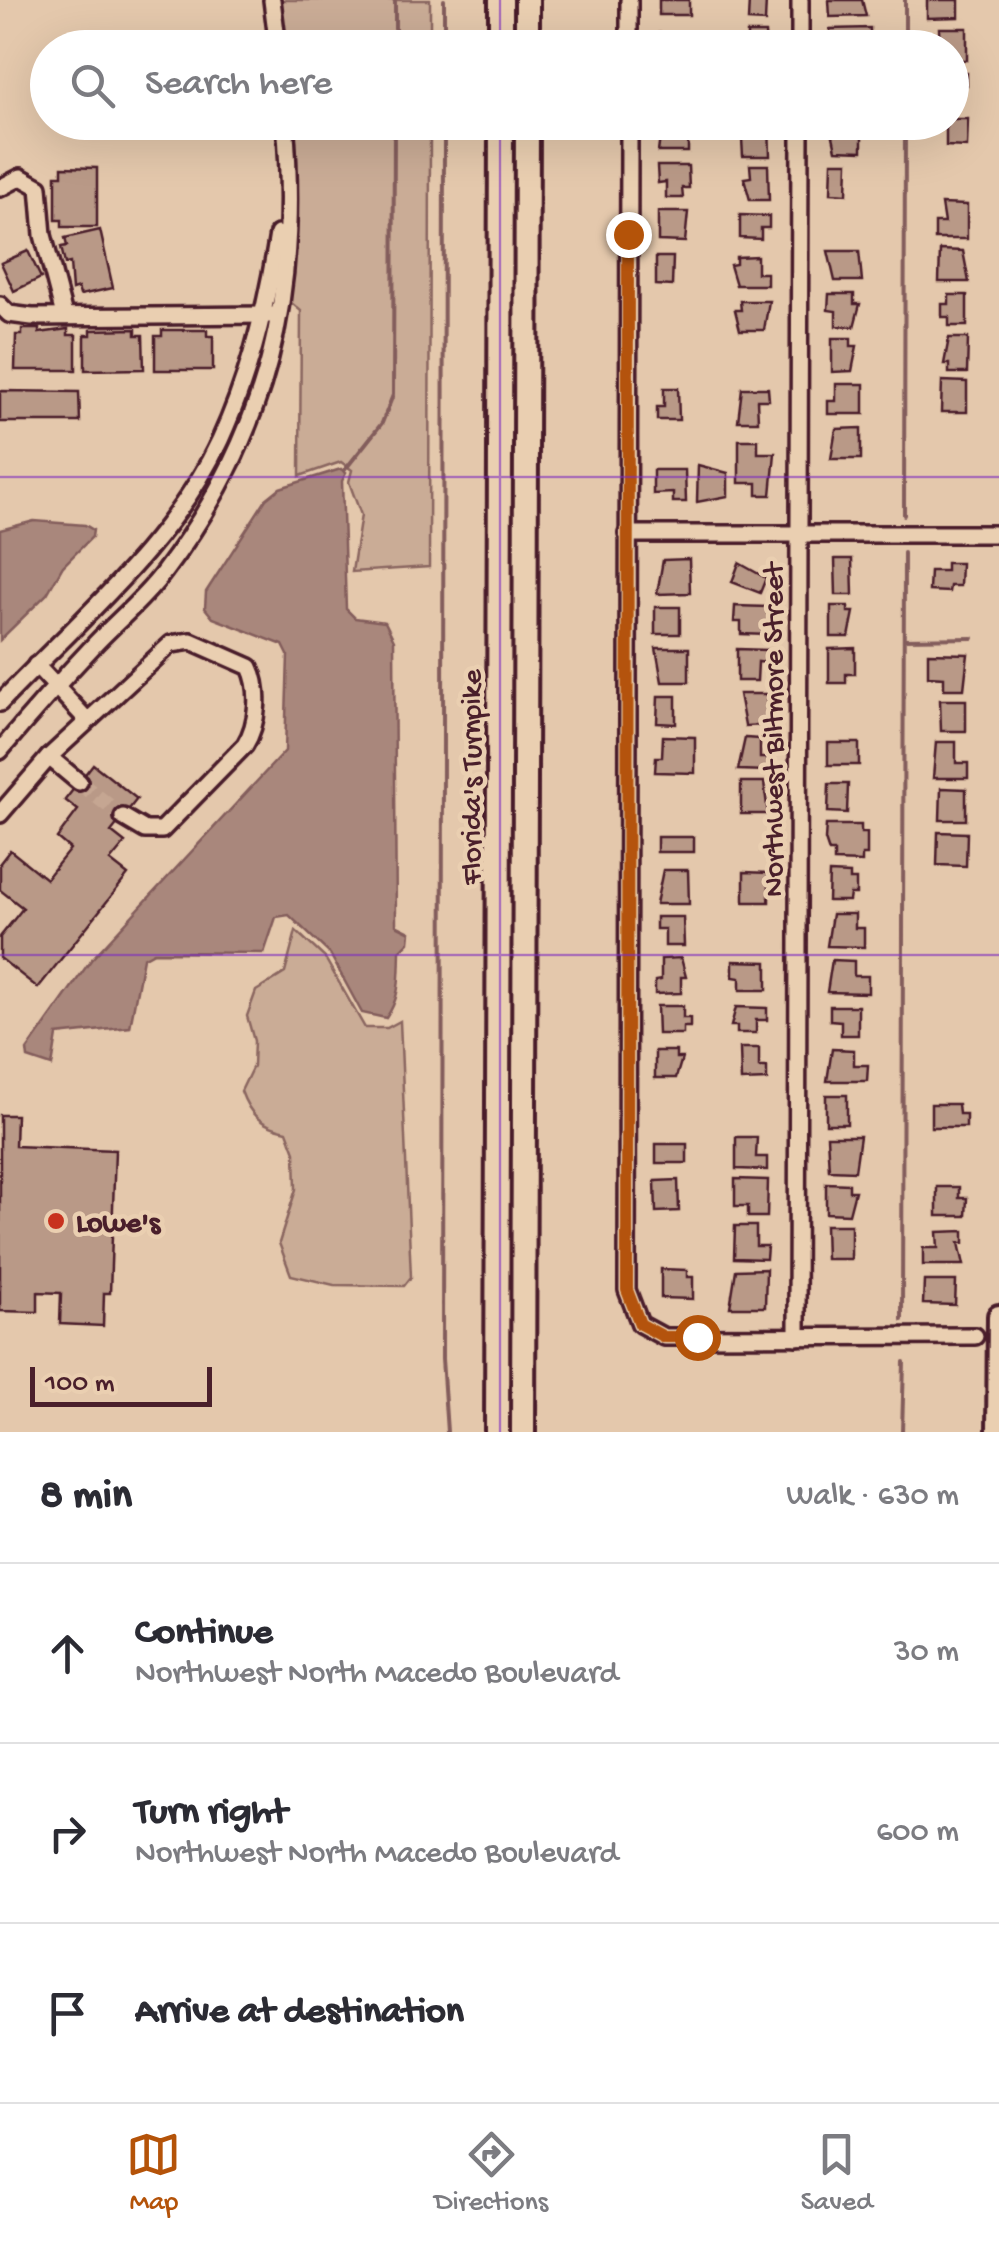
<!DOCTYPE html>
<html lang="en">
<head>
<meta charset="utf-8">
<style>
	body { margin:0; font-family:"Gochi Hand",sans-serif; background:#f7f7f7; color:#2b2b33 }
	.scale { position:absolute; left:30px; bottom:25px; width:182px; box-sizing:border-box; padding-left:10px; border:5px solid #4a1f2b; border-top:0; font-size:28px; line-height:35px; white-space:nowrap; color:#4a1f2b; -webkit-text-stroke:8px #eacfb1; paint-order:stroke }
	.stop { position:absolute; width:30px; height:30px; margin:-22px; border:8px solid #b45309; border-radius:50%; background:#fff }
	.stop.end { background:#b45309; border-color:#fff; box-shadow:0 2px 10px #0008 }
	.list { margin:0; padding:0; list-style:none }
	h2 { display:flex; justify-content:space-between; align-items:center; height:130px; margin:0; padding:0 40px; font-size:42px }
	h2 small { font-size:32px; font-weight:400; color:#7c7c81 }
	.list li { display:grid; grid-template-columns:65px 1fr auto; gap:30px; align-items:center; box-sizing:border-box; height:180px; padding:0 40px; border-top:2px solid #e1e1e2 }
	.list b { display:block; font-size:38px; white-space:nowrap }
	.list p { margin:0; font-size:32px; white-space:nowrap; color:#7c7c81 }
	.list em { font-size:32px; font-style:normal; color:#7c7c81 }
	.icon { flex:none; width:55px; height:55px; fill:none; stroke:currentColor; stroke-width:2; stroke-linecap:round; stroke-linejoin:round }
	.map { position:relative; flex:none; width:999px; height:1432px; overflow:hidden }
	.search { position:absolute; background:#fff; box-shadow:0 10px 40px #0002; left:30px; right:30px; top:30px; height:110px; display:flex; align-items:center; gap:25px; box-sizing:border-box; padding:0 35px; border-radius:55px; color:#7c7c81; font-size:38px }
	.sheet { height:670px; background:#fff }
	nav { display:flex; justify-content:space-around; align-items:center; box-sizing:border-box; height:140px; border-top:2px solid #e1e1e2; background:#fff; font-size:28px; color:#7c7c81 }
	nav a { display:grid; justify-items:center; gap:5px }
	nav .on { color:#b45309 }
	.map>svg:first-child { display:block }
	.green { fill:#caac96; stroke:#8a6660; stroke-width:2.5 }
	.water { fill:#a9877b; stroke:#835d5b; stroke-width:2.5 }
	.lines { fill:none; stroke-linecap:round; stroke-linejoin:round }
	.stream { stroke:#835d5b; stroke-width:4 }
	.building { fill:#b99987; stroke:#4a1f2b; stroke-width:2.5 }
	.minor-tunnel { stroke:#c5a692; stroke-width:15; stroke-dasharray:15 8; stroke-linecap:butt }
	.minor-casing { stroke:#4a1f2b; stroke-width:22 }
	.major-casing { stroke:#4a1f2b; stroke-width:28 }
	.highway-casing { stroke:#4a1f2b; stroke-width:30 }
	.minor { stroke:#eacfb1; stroke-width:15 }
	.major { stroke:#eacfb1; stroke-width:20 }
	.highway { stroke:#eacfb1; stroke-width:22 }
	.route { stroke:#b45309; stroke-width:12 }
	.grid { fill:none; stroke:#7b2cbf; stroke-width:2.5; stroke-opacity:0.55 }
	.poi-dot { fill:#c8321e; stroke:#eacfb1; stroke-width:4 }
	.labels { text-anchor:middle; stroke-width:9; stroke-linejoin:round; paint-order:stroke }
	.street-label { font-size:30px; fill:#4a1f2b; stroke:#eacfb1 }
	.poi-label { font-size:30px; font-weight:bold; fill:#4a1f2b; stroke:#eacfb1; text-anchor:start }
</style>
</head>
<body>
<div class="map">
<svg width="999" height="1432" viewBox="0 0 999 1432">
	<rect width="100%" height="100%" fill="#e4c8ac"/>
	<filter id="ink" filterUnits="userSpaceOnUse"><feTurbulence type="fractalNoise" baseFrequency=".01" numOctaves="2"/><feDisplacementMap in="SourceGraphic" scale="20" xChannelSelector="R" yChannelSelector="G"/><feConvolveMatrix kernelMatrix="1 2 1 2 8 2 1 2 1" color-interpolation-filters="sRGB"/></filter>
	<g filter="url(#ink)">
		<g class="green">
			<path d="M278 0H430V47H284Z"/>
			<path d="M291 123H430L429 567 352 572 361 515 349 482 352 470 341 462 300 476 301 311 289 301Z"/>
			<path d="M296 931 325 958 365 1028H387L400 1021 411 1277 404 1286 334 1285 291 1275 279 1243 296 1189 295 1152 287 1131C262 1126 250 1116 241 1091L253 1066 254 1041 247 1016 256 991 285 973Z"/>
		</g>
		<g class="water">
			<path d="M341 469 346 473 342 481 346 609 355 618 385 622 394 640 396 925 410 932 409 942 400 951C399 976 401 997 386 1018L362 1013 330 954 289 915 276 917 264 953 154 952 143 958 130 1027 57 1035 52 1066 28 1058 27 1050 91 960 285 751 288 655 283 645 213 618 205 608 206 592 266 499 280 488Z"/>
			<path d="M34 521 85 525 93 530 92 537 63 566 47 594 0 640V530Z"/>
		</g>
		<g class="lines">
			<g class="stream">
				<path d="M395 48V0"/>
				<path d="M444 48V0"/>
				<path d="M905 48V0"/>
				<path d="M444 122 442 1359 447 1432"/>
				<path d="M344 471 382 423 393 395 394 122"/>
				<path d="M904 515 905 122"/>
				<path d="M904 639 973 638"/>
				<path d="M902 1320 904 553"/>
				<path d="M902 1432 904 1362"/>
			</g>
		</g>
		<g class="building">
			<rect x="659" y="0" width="30" height="15"/>
			<path d="M749 0H766L765 22 748 21Z"/>
			<path d="M829 0H862L866 16 830 17Z"/>
			<path d="M927 0H959V17L927 18Z"/>
			<path d="M870 28V44L833 48 830 42V29Z"/>
			<path d="M939 28H967V60H954L952 48H940Z"/>
			<path d="M659 33H680L684 48H659Z"/>
			<path d="M747 33H765L766 48H740V42H747Z"/>
			<path d="M952 73H967V85H959V104H952Z"/>
			<path d="M952 119H968L967 147 946 146V122Z"/>
			<path d="M662 122H688V152H658Z"/>
			<path d="M727 122H769L770 156H743L742 139H727Z"/>
			<path d="M830 122H862V151L836 150Z"/>
			<path d="M832 162H848L847 194 831 193Z"/>
			<path d="M750 165H768L769 200H750L744 178 751 177Z"/>
			<path d="M657 166H688L689 188H682L683 198H666V182L658 183Z"/>
			<path d="M62 167 97 168V227H62V220H56V175H62Z"/>
			<path d="M941 204 967 205V239H935V223H944Z"/>
			<path d="M658 212H688L685 242 658 241Z"/>
			<path d="M740 215 769 216V228H761V239L740 238Z"/>
			<path d="M100 230 113 288 80 295 78 288 72 290 70 263 65 264 61 247 67 246 65 238Z"/>
			<path d="M940 250 963 251 969 282H939Z"/>
			<path d="M28 251 41 278 14 291 1 263Z"/>
			<path d="M828 251H859L862 281H835Z"/>
			<path d="M757 256V273H767V285H736L730 265 736 264V257Z"/>
			<path d="M656 257H673L672 286 656 285Z"/>
			<path d="M829 294H854V304H860L854 327 836 326V311L828 310Z"/>
			<path d="M949 295H967V326H949V317H942V304H949Z"/>
			<path d="M740 301H769L764 330H740L735 310H741Z"/>
			<path d="M22 329H39V333L68 329V335H76V370H15L16 335H22Z"/>
			<path d="M136 329V335H143L144 369 85 370V335H91V330Z"/>
			<path d="M162 330H207V336H213V370H155V336H162Z"/>
			<path d="M832 338H851V346H857L852 371 832 372Z"/>
			<path d="M949 338H968L967 373H949V364H944Z"/>
			<path d="M942 381 967 382V412H941Z"/>
			<path d="M836 384H864V414H828V401H836Z"/>
			<path d="M664 388H678L679 420H657V407H664Z"/>
			<path d="M742 388H768L769 400H757L758 421H738Z"/>
			<path d="M0 391 79 392 80 422H0Z"/>
			<path d="M861 428V459H831L836 429Z"/>
			<path d="M739 440H758V453H775L771 495H757V483H739Z"/>
			<path d="M698 465 728 473V496L697 502Z"/>
			<path d="M653 470H685L686 502H673V493L653 494Z"/>
			<path d="M689 559 690 593 657 594 663 560Z"/>
			<path d="M835 559H852L853 595H836Z"/>
			<path d="M739 563 766 578 760 593 732 582Z"/>
			<path d="M946 563H961L960 586H950L949 592 929 591 930 571H946Z"/>
			<path d="M735 606 768 607V635L741 634V622H734Z"/>
			<path d="M831 606H848V612H854L849 637H831Z"/>
			<rect x="655" y="607" width="25" height="27"/>
			<path d="M656 648H689V682H662Z"/>
			<path d="M855 648V674H846V683H829V649Z"/>
			<path d="M737 649 767 650V663L758 662 757 681H737Z"/>
			<path d="M928 653 968 654 964 689H944V677L928 676Z"/>
			<path d="M739 694H767V725L745 726Z"/>
			<path d="M658 696H676V724L657 723Z"/>
			<path d="M940 700H966V731H941Z"/>
			<path d="M663 736 695 737V773L655 772 656 757H662Z"/>
			<path d="M745 738 760 739V758H768V771L738 770Z"/>
			<path d="M936 742H956V763H968V778H933Z"/>
			<rect x="828" y="743" width="31" height="22"/>
			<path d="M93 764 137 799 111 832 125 843 110 861 128 875 38 988 0 958V937L23 908 0 890V863L10 850 46 879 70 849 57 838 78 810 65 800Z"/>
			<path d="M741 782H764L768 814H741Z"/>
			<path d="M829 784H848L847 813 828 812Z"/>
			<path d="M941 788 966 789V820H940Z"/>
			<path d="M826 825H861V833H867V855H862V862L834 861V852H829L825 840Z"/>
			<path d="M938 832 967 833 966 866 937 865Z"/>
			<rect x="657" y="837" width="37" height="15"/>
			<path d="M663 870H688L689 904H656Z"/>
			<path d="M744 872 769 873V902H744Z"/>
			<path d="M829 873 850 874V880H856V894H850L849 901H828Z"/>
			<path d="M832 914H855V928H864V947L827 946Z"/>
			<path d="M656 917H683L684 946H665V929H656Z"/>
			<path d="M681 958 686 977H681V993L655 994V981L661 980V959Z"/>
			<path d="M832 960 854 961V976H868V993L827 992Z"/>
			<path d="M733 961 767 962V990H740V978L733 977Z"/>
			<path d="M657 1006H683V1018H690V1027H683V1034H658Z"/>
			<path d="M830 1006H858V1035H841V1021L830 1020Z"/>
			<path d="M736 1007 767 1008V1020H756V1033H737V1026H731Z"/>
			<path d="M740 1048H759V1067H767V1080L741 1081Z"/>
			<path d="M832 1049 854 1050V1065H868L867 1081H827Z"/>
			<path d="M655 1051H676V1058H682L676 1078H655Z"/>
			<rect x="826" y="1095" width="21" height="29"/>
			<path d="M931 1104H958L959 1114H966V1127H931Z"/>
			<path d="M0 1115H16L15 1146 115 1150 110 1293H104L103 1326 60 1324 61 1293 38 1292V1312L0 1311Z"/>
			<path d="M827 1136H860L855 1171 829 1170Z"/>
			<path d="M736 1137H757L756 1157H767V1170L736 1169Z"/>
			<rect x="656" y="1144" width="31" height="19"/>
			<path d="M735 1179 768 1180 767 1217H748V1206H735Z"/>
			<path d="M678 1180 679 1211 656 1212 655 1181Z"/>
			<path d="M826 1183 849 1184V1191H855L849 1214 826 1213Z"/>
			<path d="M937 1187H959V1198H967L966 1216H937Z"/>
			<path d="M825 1225H851V1259H826Z"/>
			<path d="M735 1226H756V1246H767L766 1259 734 1258Z"/>
			<path d="M964 1231V1243H959L964 1265H923V1248H938L937 1232Z"/>
			<path d="M661 1269 687 1270V1277H693V1299L661 1298Z"/>
			<path d="M766 1269 765 1307H730L736 1270Z"/>
			<path d="M924 1281H956L955 1305 923 1304Z"/>
		</g>
		<g class="lines">
			<path class="minor-tunnel" d="M79 782 123 817"/>
			<g class="minor-casing">
				<g id="minor">
					<path d="M272 0 278 48"/>
					<path d="M629 48V0"/>
					<path d="M800 48V0"/>
					<path d="M629 122 627 1290 640 1324 664 1337 975 1336"/>
					<path d="M0 188 21 177 39 187 43 235 64 315"/>
					<path d="M0 305 9 314 32 317 272 315"/>
					<path d="M627 534H999"/>
					<path d="M36 665 87 720"/>
					<path d="M0 703C77 622 172 544 220 440 250 375 267 305 278 234"/>
					<path d="M0 751C31 714 63 678 96 643 118 620 145 598 164 572 269 433 300 294 285 122"/>
					<path d="M49 757 79 782"/>
					<path d="M0 814 49 757 171 644 191 641 250 667C261 690 258 724 245 745L162 830H145L123 817"/>
					<path d="M797 1337 800 122"/>
				</g>
			</g>
			<g class="major-casing">
				<path id="major" d="M998 1432 999 1316"/>
			</g>
			<g class="highway-casing">
				<g id="highway">
					<path d="M501 48V0"/>
					<path d="M527 48V0"/>
					<path d="M497 1432 501 122"/>
					<path d="M523 1432 527 122"/>
				</g>
			</g>
			<use href="#minor" class="minor"/>
			<use href="#major" class="major"/>
			<use href="#highway" class="highway"/>
		</g>
	</g>
	<g class="lines" filter="url(#ink)">
		<path class="route" d="M628 234 627 1290 640 1324 664 1337H697"/>
	</g>
	<path class="grid" d="M500 0V48M500 122V1432M0 477H999M0 955H999"/>
	<circle class="poi-dot" cx="56" cy="1221" r="10"/>
	<g class="labels">
		<g class="street-label">
			<text transform="translate(772 730) rotate(-90)" y="10">Northwest Biltmore Street</text>
			<text transform="translate(470 777) rotate(-90)" y="10">Florida's Turnpike</text>
		</g>
		<g class="poi-label">
			<text x="76" y="1231">Lowe's</text>
		</g>
	</g>
</svg>
<div class="scale">100 m</div>
<div class="stop" style="left:697px;top:1337px"></div>
<div class="stop end" style="left:628px;top:234px"></div>
<div class="search"><svg class="icon" aria-label="search" viewBox="0 0 24 24"><circle cx="10" cy="10" r="6"/><path d="M15 15l6 6"/></svg>Search here</div>
</div>
<section class="sheet">
<h2>8 min<small>Walk · 630 m</small></h2>
<ul class="list">
<li><svg class="icon" aria-label="ahead" viewBox="0 0 24 24"><path d="M12 20V5M6 11l6-6 6 6"/></svg><div><b>Continue</b><p>Northwest North Macedo Boulevard</p></div><em>30 m</em></li>
<li><svg class="icon" aria-label="right" viewBox="0 0 24 24"><path d="M7 20v-9h11M14 6l5 5-5 5"/></svg><div><b>Turn right</b><p>Northwest North Macedo Boulevard</p></div><em>600 m</em></li>
<li><svg class="icon" aria-label="arrive" viewBox="0 0 24 24"><path d="M6 21V4h12l-3 4 3 4H6"/></svg><div><b>Arrive at destination</b></div></li>
</ul>
</section>
<nav>
<a class="on"><svg class="icon" aria-label="map" viewBox="0 0 24 24"><path d="M3 6l6-2 6 2 6-2v14l-6 2-6-2-6 2zM9 4v14M15 6v14"/></svg>Map</a>
<a><svg class="icon" aria-label="directions" viewBox="0 0 24 24"><path d="M12 3l9 9-9 9-9-9zM9 14v-3h6M13 9l2 2-2 2"/></svg>Directions</a>
<a><svg class="icon" aria-label="saved" viewBox="0 0 24 24"><path d="M7 4h10v16l-5-4-5 4z"/></svg>Saved</a>
</nav>
</body>
</html>
